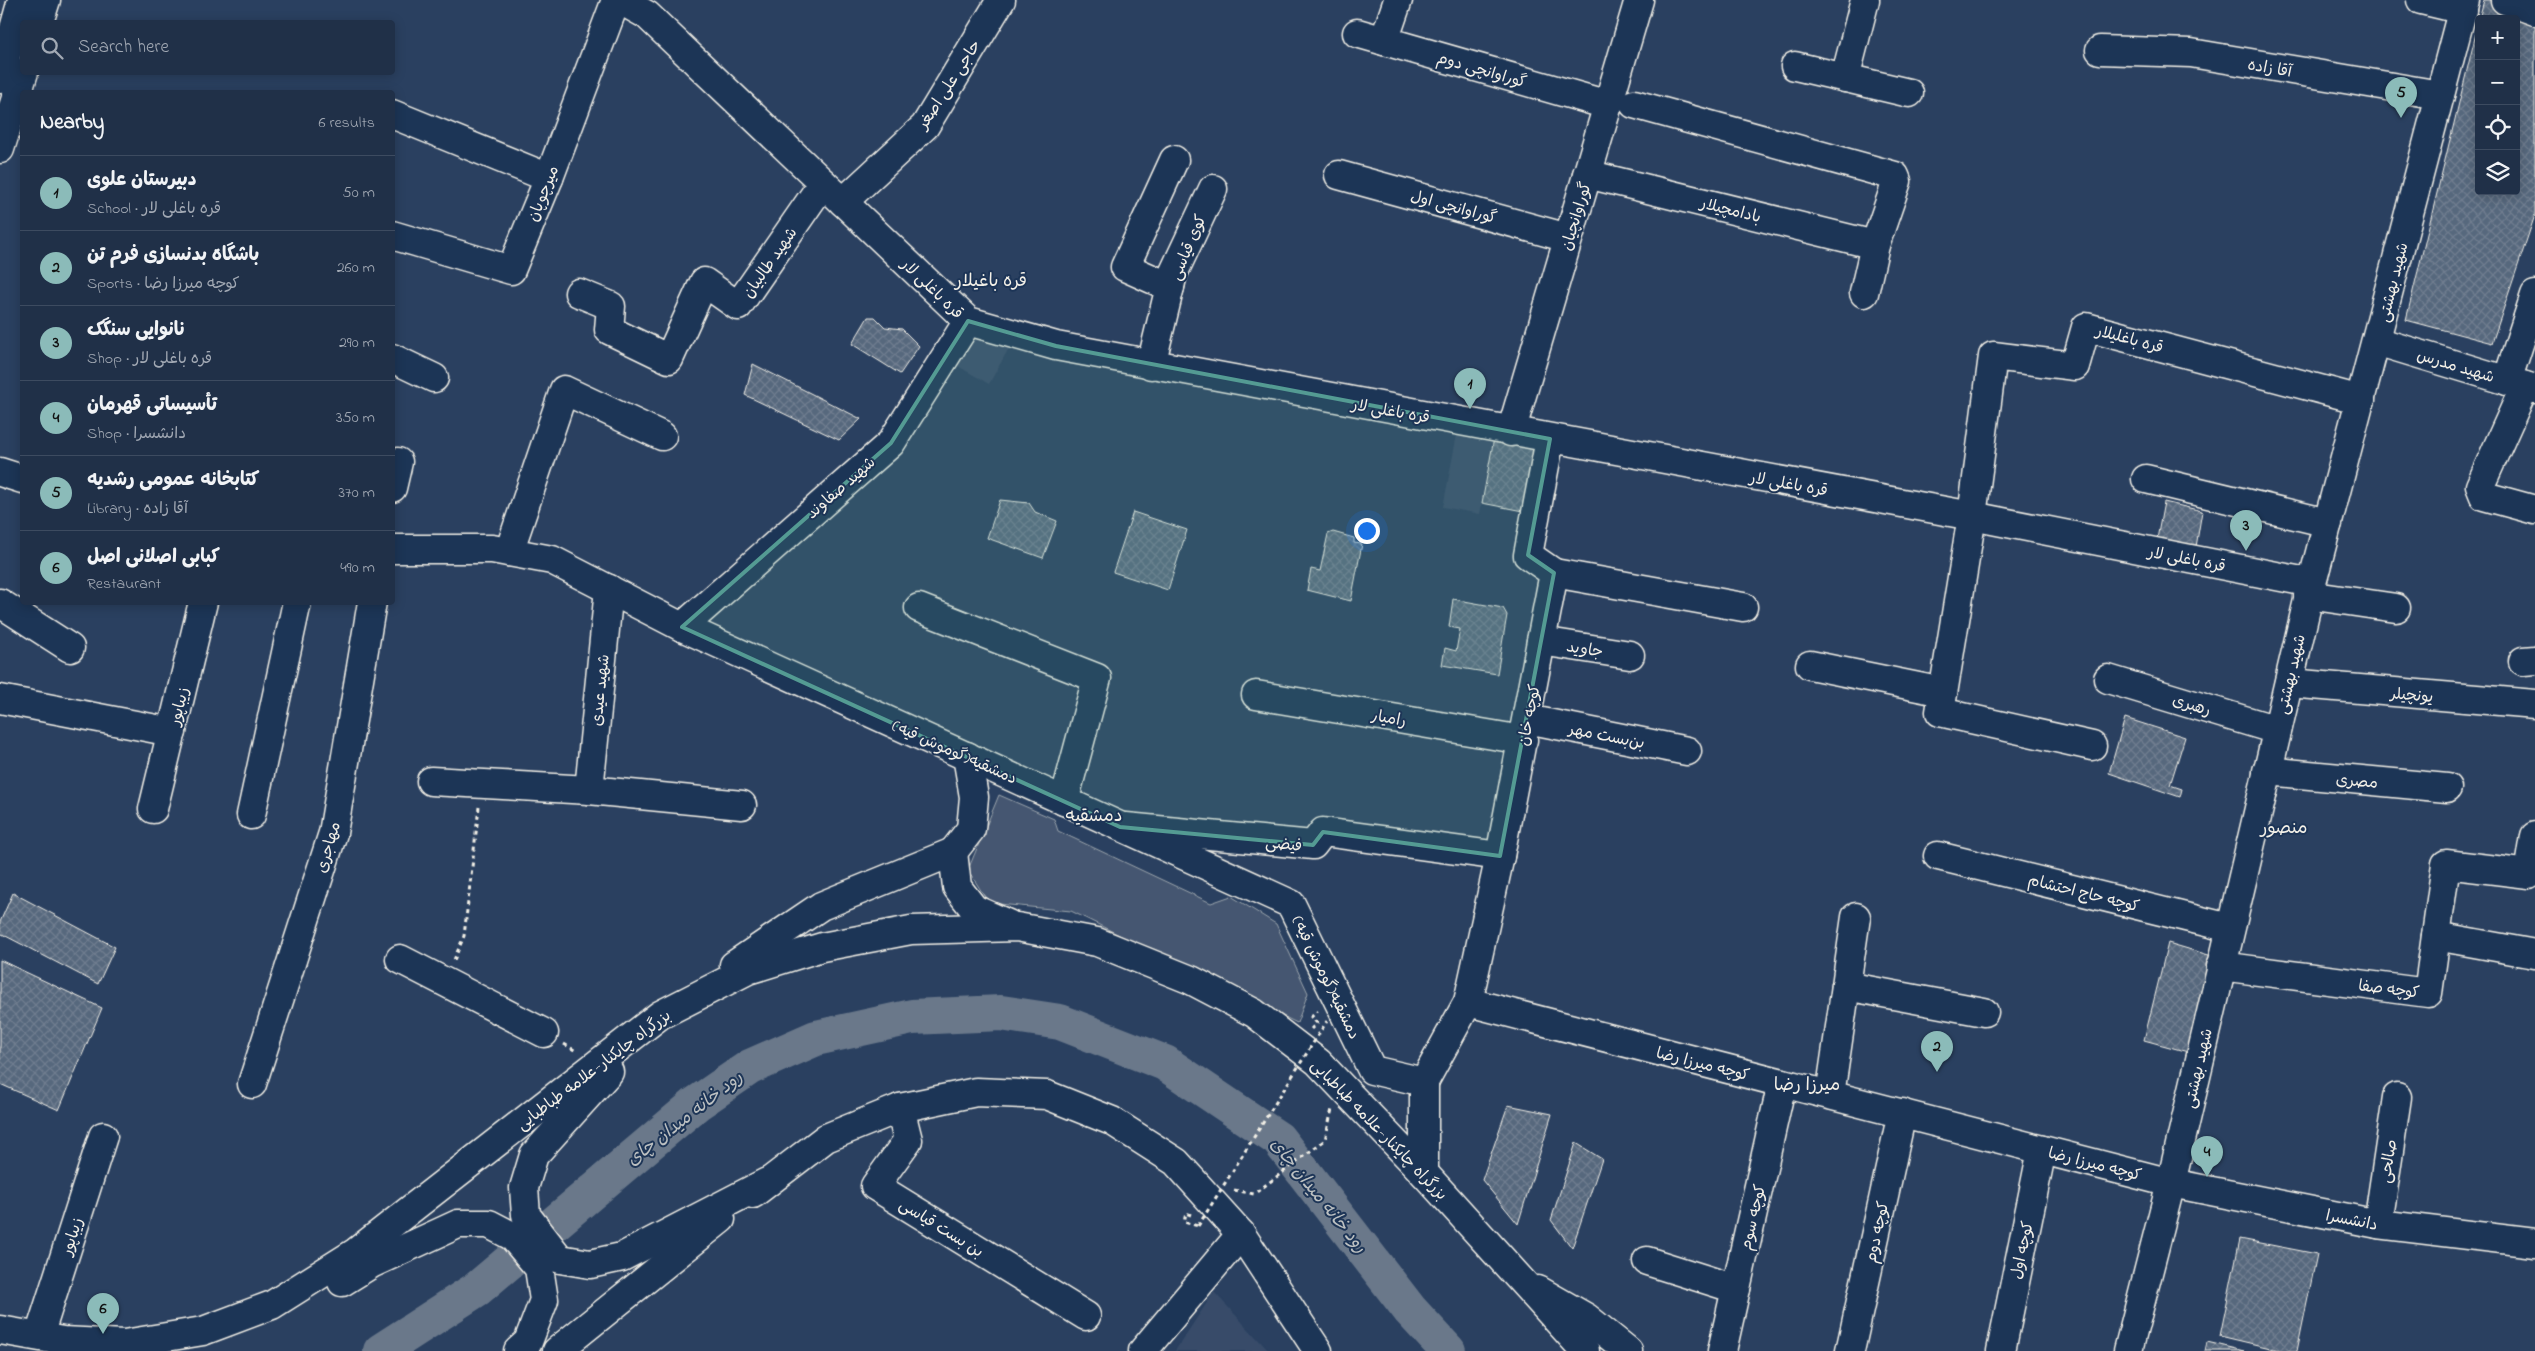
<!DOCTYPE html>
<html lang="en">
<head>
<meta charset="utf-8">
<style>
	body { margin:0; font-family:"Indie Flower","Playpen Sans Arabic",sans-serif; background:#28384f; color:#f1f3f6 }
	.controls { position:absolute; right:15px; top:15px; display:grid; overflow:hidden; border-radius:5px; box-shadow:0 2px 12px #0003 }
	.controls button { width:45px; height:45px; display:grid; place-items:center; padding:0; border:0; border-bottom:1px solid #3d4b60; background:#203048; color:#f1f3f6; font:25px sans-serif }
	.you { position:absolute; left:1366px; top:530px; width:18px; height:18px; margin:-12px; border:4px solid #fff; border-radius:50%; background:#1a73e8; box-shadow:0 0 0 8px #1a73e833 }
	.badge { display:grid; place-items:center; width:32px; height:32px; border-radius:50%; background:#8bbbb9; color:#111; font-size:16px; font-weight:700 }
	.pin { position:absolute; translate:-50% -41px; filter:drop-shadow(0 1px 2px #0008) }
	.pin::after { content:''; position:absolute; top:26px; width:18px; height:15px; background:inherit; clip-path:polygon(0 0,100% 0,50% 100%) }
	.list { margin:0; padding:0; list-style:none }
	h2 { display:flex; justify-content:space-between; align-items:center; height:65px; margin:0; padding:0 20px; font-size:21px }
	h2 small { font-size:16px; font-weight:400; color:#a2a9b4 }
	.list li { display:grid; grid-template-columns:32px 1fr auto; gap:15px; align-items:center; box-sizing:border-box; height:75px; padding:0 20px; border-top:1px solid #3d4b60 }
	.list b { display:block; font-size:19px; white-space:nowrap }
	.list p { margin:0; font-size:16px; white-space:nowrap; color:#a2a9b4 }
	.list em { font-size:16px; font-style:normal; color:#a2a9b4 }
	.icon { flex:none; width:28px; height:28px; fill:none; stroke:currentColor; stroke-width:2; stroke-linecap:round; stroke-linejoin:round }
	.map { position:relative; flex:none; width:2535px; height:1351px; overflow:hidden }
	.search { position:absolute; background:#203048; box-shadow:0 2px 12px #0003; left:20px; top:20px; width:375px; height:55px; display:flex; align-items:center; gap:12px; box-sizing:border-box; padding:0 18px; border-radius:5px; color:#a2a9b4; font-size:19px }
	.panel { position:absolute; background:#203048; box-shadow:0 2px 12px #0003; left:20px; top:90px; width:375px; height:515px; border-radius:5px }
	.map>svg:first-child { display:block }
	.built { fill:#374c69 }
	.park { fill:#445771; stroke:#9ca4ac }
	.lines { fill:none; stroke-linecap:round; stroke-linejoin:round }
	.river { stroke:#6a788a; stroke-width:36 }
	.building { fill:url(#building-cross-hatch); stroke:#f4f1e8 }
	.minor-casing { stroke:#f4f1e8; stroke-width:31 }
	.major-casing { stroke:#f4f1e8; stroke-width:31 }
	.highway-casing { stroke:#f4f1e8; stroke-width:31 }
	.path { stroke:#f4f1e8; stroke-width:3; stroke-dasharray:4 4; stroke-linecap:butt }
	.minor { stroke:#1d3557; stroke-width:28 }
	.major { stroke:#1d3557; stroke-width:28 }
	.highway { stroke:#1d3557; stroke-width:28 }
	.path-bridge { stroke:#f4f1e8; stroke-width:3; stroke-dasharray:4 4; stroke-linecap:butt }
	.marked { fill:#549b93; fill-opacity:0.2; stroke:#549b93; stroke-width:4; stroke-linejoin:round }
	.labels { text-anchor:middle; stroke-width:4; stroke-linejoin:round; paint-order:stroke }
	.street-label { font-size:16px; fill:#f4f1e8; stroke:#1d3557 }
	.neighbourhood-label { font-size:18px; fill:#f4f1e8; stroke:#1d3557 }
	.water-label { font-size:18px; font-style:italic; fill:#bdc1c2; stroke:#1d3557 }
</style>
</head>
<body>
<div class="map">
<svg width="2535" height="1351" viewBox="0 0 2535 1351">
	<defs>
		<pattern id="building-cross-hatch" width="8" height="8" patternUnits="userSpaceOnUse" patternTransform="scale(1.25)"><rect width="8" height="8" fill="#56677d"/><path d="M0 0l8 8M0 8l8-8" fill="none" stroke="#6f7d8f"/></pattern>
	</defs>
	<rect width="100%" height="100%" fill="#2a4060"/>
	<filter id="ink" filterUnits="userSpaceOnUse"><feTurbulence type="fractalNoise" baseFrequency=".02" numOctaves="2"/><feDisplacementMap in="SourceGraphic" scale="10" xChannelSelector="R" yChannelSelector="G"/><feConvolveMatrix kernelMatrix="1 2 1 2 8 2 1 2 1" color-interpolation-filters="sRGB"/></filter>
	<g filter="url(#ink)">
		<g class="built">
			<path d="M971 332 1009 348 989 384 951 362Z"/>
			<path d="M1458 429 1494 438 1480 514 1443 507Z"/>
			<path d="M1214 1292 1269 1351H1175Z"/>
		</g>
		<path class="park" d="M999 795 1054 819 1058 831 1211 903 1231 896 1276 924 1308 993 1297 1023 1071 911 989 903 968 870Z"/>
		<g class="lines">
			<path class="river" d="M381 1351 477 1289 696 1104 750 1067 816 1038 912 1017 1001 1013 1060 1022 1165 1063 1278 1139 1410 1310 1448 1351"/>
		</g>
		<g class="building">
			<path d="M2484 0H2535V215L2492 343 2406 320 2479 21V191H2516V19H2479Z"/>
			<path d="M868 317H875L885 327 902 329 919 346 900 374 852 344Z"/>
			<path d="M753 364 861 419 839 440 745 395Z"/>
			<path d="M1494 438 1541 447 1528 512 1482 503Z"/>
			<path d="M1000 500 1029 503 1035 512 1057 521 1043 558 987 538Z"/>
			<path d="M2164 502 2202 511 2196 547 2157 539Z"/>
			<path d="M1133 512 1187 530 1168 590 1113 572Z"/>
			<path d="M1333 532 1354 538V543L1362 544 1351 601 1307 590 1311 569 1320 571 1328 534Z"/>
			<path d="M1453 599 1503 608 1507 615 1497 674 1442 665 1445 648 1456 651 1460 629 1449 627Z"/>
			<path d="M2125 718 2185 737 2170 785 2182 789 2180 797 2109 773Z"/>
			<path d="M13 893 115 947 98 984 0 933V922Z"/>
			<path d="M2168 943 2212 956 2188 1052 2144 1040Z"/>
			<path d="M0 960 102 1008 59 1110 0 1084Z"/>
			<path d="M1508 1105 1552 1114 1518 1224 1482 1180Z"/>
			<path d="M1576 1143 1602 1159 1572 1248 1551 1220Z"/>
			<path d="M2240 1239 2317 1254 2297 1351H2283L2220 1336Z"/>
			<path d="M2207 1342 2245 1351H2205Z"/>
		</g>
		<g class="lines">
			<g class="minor-casing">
				<g id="minor">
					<path d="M620 0 647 15 968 321 1056 346 1972 516 2312 583"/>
					<path d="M2421 0 2463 10"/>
					<path d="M2505 0 2535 11"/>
					<path d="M1357 33 1608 105"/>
					<path d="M1384 41 1398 0"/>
					<path d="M2100 50 2191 53 2440 95"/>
					<path d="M1795 66 1909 93"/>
					<path d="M1845 78 1865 0"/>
					<path d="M1634 104 1895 176 1897 181 1875 245 1864 293"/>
					<path d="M392 114 549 178"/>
					<path d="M1587 174 1875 245"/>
					<path d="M1339 175 1568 238"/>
					<path d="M843 202 925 126 1001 0"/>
					<path d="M392 235 511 270 549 178 616 0"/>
					<path d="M1170 287 1125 267 1174 160"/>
					<path d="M579 293 611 306 609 330 669 359 704 282 738 306 823 183"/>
					<path d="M392 358 434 378"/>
					<path d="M1151 365 1173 274 1213 189"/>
					<path d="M2507 381 2535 295"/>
					<path d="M2525 386 2480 486 2484 496 2535 510"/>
					<path d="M1511 432 1639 0"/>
					<path d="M2146 479 2328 523"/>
					<path d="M392 488 398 462"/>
					<path d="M509 552 564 390 662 436"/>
					<path d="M1554 573 1743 607"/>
					<path d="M2308 595 2396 608"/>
					<path d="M0 603 70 648"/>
					<path d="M919 608 1097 678 1064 801"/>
					<path d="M682 627 891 443 968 321"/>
					<path d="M1541 641 1630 655"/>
					<path d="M2523 661 2535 660"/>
					<path d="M1810 665 1943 692"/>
					<path d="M2108 679 2277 730"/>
					<path d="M2289 683 2535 704"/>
					<path d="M1256 695 1523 740"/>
					<path d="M0 699 172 732"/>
					<path d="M1527 719 1687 751"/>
					<path d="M2092 746 1940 712 1972 516 1993 356 2075 366 2086 327 2361 400"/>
					<path d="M2267 771 2447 788"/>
					<path d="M431 781 589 790 742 805"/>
					<path d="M589 790 609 589"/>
					<path d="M153 809 203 602"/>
					<path d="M251 815 297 602"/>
					<path d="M1126 827 1313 845 1323 832 1500 856"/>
					<path d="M1938 856 2230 928"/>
					<path d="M2436 936 2535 954"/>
					<path d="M400 959 544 1033"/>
					<path d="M2221 966 2428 993 2446 864 2529 874 2535 836"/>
					<path d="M1846 986 1984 1012"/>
					<path d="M1468 1002 2171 1183"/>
					<path d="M1424 1082 1468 1002 1500 856 1554 573 1528 555 1550 439"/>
					<path d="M252 1084 333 833 372 602"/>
					<path d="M1830 1095 1856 917"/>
					<path d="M900 1108 908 1140 875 1186 1086 1316"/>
					<path d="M2378 1224 2397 1097"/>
					<path d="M1647 1261 1736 1289"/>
					<path d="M39 1336 103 1136"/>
					<path d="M1143 1351 1241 1234"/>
					<path d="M1722 1351 1782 1083"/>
					<path d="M1850 1351 1902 1113"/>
					<path d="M2001 1351 2042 1150"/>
				</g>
			</g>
			<g class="major-casing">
				<g id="major">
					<path d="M39 22 46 0"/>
					<path d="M0 79 22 0"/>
					<path d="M0 149 24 72"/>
					<path d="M2376 341 2535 389"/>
					<path d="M0 472 22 479"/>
					<path d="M392 549H492L552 560 682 627 1291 904 1372 1070 1424 1082V1173"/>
					<path d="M953 852 971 829 974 797 967 756"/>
					<path d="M2171 1183 2378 1224 2535 1243"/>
					<path d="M2128 1351 2171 1183 2312 583 2465 0"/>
				</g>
			</g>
			<g class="highway-casing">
				<g id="highway">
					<path d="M734 965 821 906 953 852 957 887 974 909 1008 924"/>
					<path d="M609 1072 534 1155 524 1188 526 1215 560 1259 590 1264 622 1257 767 1182"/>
					<path d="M753 1194 826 1138 900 1108 976 1092 1047 1095 1112 1121 1176 1162 1241 1234 1318 1351"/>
					<path d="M342 1282 371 1264 458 1224H489L512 1236 539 1268 544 1300 528 1342 518 1351"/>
					<path d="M1538 1290 1587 1318 1628 1351"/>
					<path d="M0 1330 63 1341 124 1344 203 1331 272 1305 356 1252 660 1015 748 970 822 947 911 930 1017 927 1097 942 1191 980 1254 1013 1318 1062 1424 1173 1585 1351"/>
					<path d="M557 1351 721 1219"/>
				</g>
			</g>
			<g class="path">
				<path d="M454 960 464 936 479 807"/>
				<path d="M1311 1029 1317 1023 1311 1017 1318 1011"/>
				<path d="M564 1044 576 1051"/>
				<path d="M1234 1190 1254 1194 1325 1140 1332 1109"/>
				<path d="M1191 1215 1186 1213 1184 1222 1198 1226"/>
			</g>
			<use href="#minor" class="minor"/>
			<use href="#major" class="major"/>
			<use href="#highway" class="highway"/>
			<path class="path-bridge" d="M1198 1226 1327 1021"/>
		</g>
	</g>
	<path class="marked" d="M968 321 1056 346 1550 439 1528 555 1554 573 1500 856 1323 832 1313 845 1120 827 682 627 891 443Z"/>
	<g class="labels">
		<g class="street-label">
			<text transform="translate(2270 67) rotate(10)" y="6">آقا زاده</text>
			<text transform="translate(1482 69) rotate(16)" y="6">گوراوانچی دوم</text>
			<text transform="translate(948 84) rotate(-57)" y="6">حاجی علی اصغر</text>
			<text transform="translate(542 193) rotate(-68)" y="6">میرچوپان</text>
			<text transform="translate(1454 206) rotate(15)" y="6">گوراوانچی اول</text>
			<text transform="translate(1731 209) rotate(14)" y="6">بادامچیلار</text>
			<text transform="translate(1575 216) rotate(-73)" y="6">گوراوانچیان</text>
			<text transform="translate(1187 247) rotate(-67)" y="6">کوی قیاسی</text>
			<text transform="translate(769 262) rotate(-55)" y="6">شهید طالبیان</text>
			<text transform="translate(2392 282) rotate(-76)" y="6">شهید بهشتى</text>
			<text transform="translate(933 288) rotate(44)" y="6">قره باغلی لار</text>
			<text transform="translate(2130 338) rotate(15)" y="6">قره باغلیلار</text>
			<text transform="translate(2456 365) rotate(17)" y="6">شهید مدرس</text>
			<text transform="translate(1391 410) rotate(10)" y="6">قره باغلی لار</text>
			<text transform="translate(1789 483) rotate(10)" y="6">قره باغلی لار</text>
			<text transform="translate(840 487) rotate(-41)" y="6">شهید صفاوند</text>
			<text transform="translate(2187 558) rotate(11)" y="6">قره باغلی لار</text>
			<text transform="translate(1585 648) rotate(9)" y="6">جاوید</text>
			<text transform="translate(2290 674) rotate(-77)" y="6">شهید بهشتى</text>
			<text transform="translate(599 690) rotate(-84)" y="6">شهید عیدی</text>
			<text transform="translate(2412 694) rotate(5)" y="6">یونچیلر</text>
			<text transform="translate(2192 704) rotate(17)" y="6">رهبری</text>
			<text transform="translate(178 706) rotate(-76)" y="6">زیباپور</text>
			<text transform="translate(1528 715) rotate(-79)" y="6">کوچه خان</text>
			<text transform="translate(1389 717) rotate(10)" y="6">رامیار</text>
			<text transform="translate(1607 735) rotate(11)" y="6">بن‌بست مهر</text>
			<text transform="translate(955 751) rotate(24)" y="6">دمشقیه(گوموش قیه)</text>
			<text transform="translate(2357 780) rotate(5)" y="6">مصری</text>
			<text transform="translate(1284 843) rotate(6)" y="6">فیضی</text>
			<text transform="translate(327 847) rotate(-74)" y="6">مهاجری</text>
			<text transform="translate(2084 892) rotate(14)" y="6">کوچه حاج احتشام</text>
			<text transform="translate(1327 977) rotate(64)" y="6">دمشقیه(گوموش قیه)</text>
			<text transform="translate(2389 988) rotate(7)" y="6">کوچه صفا</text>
			<text transform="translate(1703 1063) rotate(14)" y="6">کوچه میرزا رضا</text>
			<text transform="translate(2197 1068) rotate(-77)" y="6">شهید بهشتى</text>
			<text transform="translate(593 1069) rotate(-37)" y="6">بزرگراه چایکنار-علامه طباطبایی</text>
			<text transform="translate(1380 1129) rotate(46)" y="6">بزرگراه چایکنار-علامه طباطبایی</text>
			<text transform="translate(2387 1161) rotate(-81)" y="6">صالحی</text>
			<text transform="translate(2095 1163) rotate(14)" y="6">کوچه میرزا رضا</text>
			<text transform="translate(1752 1217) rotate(-77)" y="6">کوچه سوم</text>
			<text transform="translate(2352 1219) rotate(11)" y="6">دانشسرا</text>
			<text transform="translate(942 1227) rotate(32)" y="6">بن بست قیاسی</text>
			<text transform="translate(1876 1232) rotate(-78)" y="6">کوچه دوم</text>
			<text transform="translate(71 1236) rotate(-72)" y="6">زیباپور</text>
			<text transform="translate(2021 1250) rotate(-78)" y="6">کوچه اول</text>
		</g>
		<g class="neighbourhood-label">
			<text x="991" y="286">قره باغیلار</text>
			<text x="1094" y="821">دمشقیه</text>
			<text x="2284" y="833">منصور</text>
			<text x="1807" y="1090">میرزا رضا</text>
		</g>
		<g class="water-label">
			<text transform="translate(684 1118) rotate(-38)" y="6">رود خانه میدان چای</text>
			<text transform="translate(1319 1195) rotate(51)" y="6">رود خانه میدان چای</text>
		</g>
	</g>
</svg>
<div class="controls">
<button>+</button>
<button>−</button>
<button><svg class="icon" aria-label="locate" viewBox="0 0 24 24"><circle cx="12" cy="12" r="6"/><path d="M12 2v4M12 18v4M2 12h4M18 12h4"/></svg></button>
<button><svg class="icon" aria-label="layers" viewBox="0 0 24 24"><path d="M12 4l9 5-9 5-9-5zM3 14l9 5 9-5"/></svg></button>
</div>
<div class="you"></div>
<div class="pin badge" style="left:1470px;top:409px">1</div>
<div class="pin badge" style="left:1937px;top:1072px">2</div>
<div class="pin badge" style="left:2246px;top:551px">3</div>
<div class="pin badge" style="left:2207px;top:1177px">4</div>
<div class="pin badge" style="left:2401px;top:118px">5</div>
<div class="pin badge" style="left:103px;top:1334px">6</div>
<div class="search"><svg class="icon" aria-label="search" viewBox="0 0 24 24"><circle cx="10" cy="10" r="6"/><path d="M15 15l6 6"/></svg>Search here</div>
<section class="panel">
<h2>Nearby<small>6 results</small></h2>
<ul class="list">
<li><span class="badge">1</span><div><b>دبیرستان علوی</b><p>School · قره باغلی لار</p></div><em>50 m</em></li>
<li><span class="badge">2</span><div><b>باشگاه بدنسازی فرم تن</b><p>Sports · کوچه میرزا رضا</p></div><em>260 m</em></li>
<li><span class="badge">3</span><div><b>نانوایی سنگک</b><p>Shop · قره باغلی لار</p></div><em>290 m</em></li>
<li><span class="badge">4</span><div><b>تأسیساتی قهرمان</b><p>Shop · دانشسرا</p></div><em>350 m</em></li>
<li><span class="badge">5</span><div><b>کتابخانه عمومی رشدیه</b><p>Library · آقا زاده</p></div><em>370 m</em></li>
<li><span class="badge">6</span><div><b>کبابی اصلانی اصل</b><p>Restaurant</p></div><em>490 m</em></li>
</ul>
</section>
</div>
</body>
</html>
